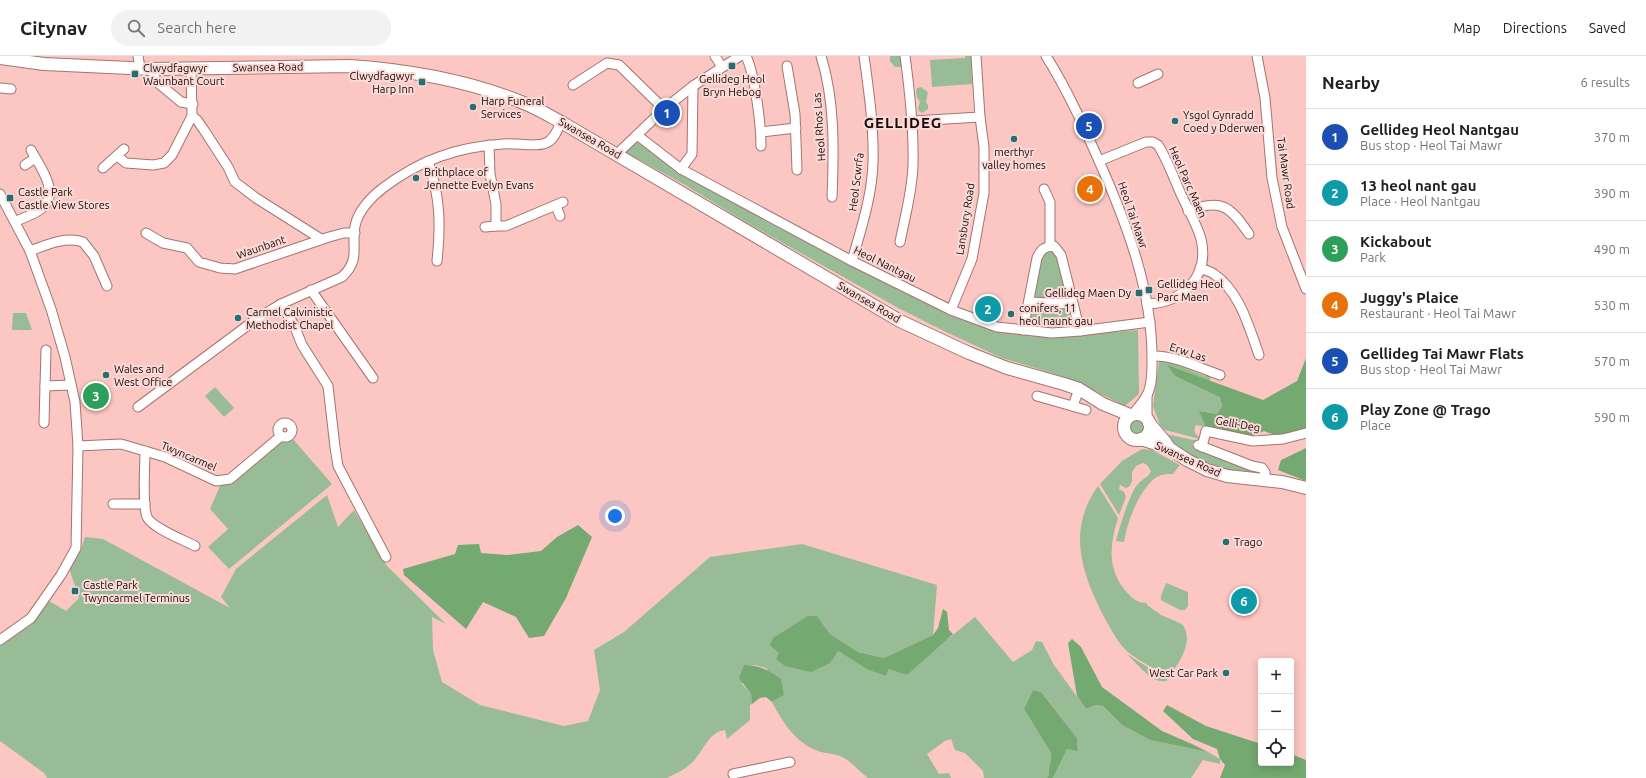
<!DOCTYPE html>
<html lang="en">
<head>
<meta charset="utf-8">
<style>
	body { margin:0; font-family:Ubuntu,sans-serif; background:#f2f2f2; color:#202124 }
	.controls { position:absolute; right:12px; bottom:12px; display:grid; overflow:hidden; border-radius:4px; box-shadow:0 2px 10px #0003 }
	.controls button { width:36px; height:36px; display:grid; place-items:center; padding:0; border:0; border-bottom:1px solid #e0e0e0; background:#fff; color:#202124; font:20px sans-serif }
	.you { position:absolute; left:615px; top:460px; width:14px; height:14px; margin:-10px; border:3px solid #fff; border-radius:50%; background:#1a73e8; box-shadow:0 0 0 6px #1a73e833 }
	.badge { display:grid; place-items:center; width:26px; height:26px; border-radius:50%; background:#0b8043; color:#fff; font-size:13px; font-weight:700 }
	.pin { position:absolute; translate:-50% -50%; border:2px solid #fff; box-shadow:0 1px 4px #0006 }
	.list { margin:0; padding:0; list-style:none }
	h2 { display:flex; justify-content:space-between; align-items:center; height:52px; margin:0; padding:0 16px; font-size:17px }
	h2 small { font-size:13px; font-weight:400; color:#757577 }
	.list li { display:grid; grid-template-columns:26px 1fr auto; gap:12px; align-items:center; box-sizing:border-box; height:56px; padding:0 16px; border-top:1px solid #e0e0e0 }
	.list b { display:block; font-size:15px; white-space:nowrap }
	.list p { margin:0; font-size:13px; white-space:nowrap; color:#757577 }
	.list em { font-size:13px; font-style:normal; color:#757577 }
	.icon { flex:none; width:22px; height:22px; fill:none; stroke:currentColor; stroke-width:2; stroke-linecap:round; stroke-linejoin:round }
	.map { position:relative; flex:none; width:1306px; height:722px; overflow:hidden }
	header { display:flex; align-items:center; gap:24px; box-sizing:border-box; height:56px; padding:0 20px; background:#fff; border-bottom:1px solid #e0e0e0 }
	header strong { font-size:19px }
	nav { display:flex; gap:22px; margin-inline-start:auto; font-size:14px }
	.search { width:280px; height:36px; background:#f2f2f2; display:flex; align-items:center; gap:10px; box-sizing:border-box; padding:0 14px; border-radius:22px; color:#757577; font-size:15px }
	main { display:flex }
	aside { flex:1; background:#fff }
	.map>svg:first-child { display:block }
	.green { fill:#98bc96 }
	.forest { fill:#74a971 }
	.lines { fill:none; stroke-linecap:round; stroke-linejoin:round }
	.street-casing { stroke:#a47470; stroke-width:11 }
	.secondary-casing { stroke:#a47470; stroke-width:14 }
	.street { stroke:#fff; stroke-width:9 }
	.secondary { stroke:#fff; stroke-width:12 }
	.poi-dot { fill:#246f76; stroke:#fadad7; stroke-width:1.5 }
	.labels { text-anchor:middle; stroke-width:4; stroke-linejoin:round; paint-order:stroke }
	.street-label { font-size:11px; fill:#1a0908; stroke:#fadad7 }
	.poi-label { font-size:11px; fill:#1a0908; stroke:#fadad7; text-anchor:start }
	.district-label { font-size:15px; font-weight:bold; letter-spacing:1px; fill:#1a0908; stroke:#fadad7 }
</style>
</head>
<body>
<header>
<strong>Citynav</strong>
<div class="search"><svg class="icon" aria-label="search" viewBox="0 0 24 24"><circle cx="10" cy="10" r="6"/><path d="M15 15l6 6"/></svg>Search here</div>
<nav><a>Map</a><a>Directions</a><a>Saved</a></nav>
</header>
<main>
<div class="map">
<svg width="1306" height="722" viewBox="0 0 1306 722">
	<rect width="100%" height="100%" fill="#fcc7c2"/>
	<g class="green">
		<path d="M890 0H900L902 11H895L890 5Z"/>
		<path d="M965 0H971L972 28 932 31 930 4 965 2Z"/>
		<path d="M921 31 928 36 926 46 928 49V53L922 57 919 55 918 52 920 46C917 41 915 38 917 32Z"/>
		<path d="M638 83 685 118 772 168 900 234 996 274 1057 280 1138 274 1139 338 1125 350 1085 330 1052 317 1002 302 948 277 900 253 744 165 685 129 625 96Z"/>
		<path d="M1053 191 1060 201 1068 239 1062 245 1034 242 1032 237 1041 196Z"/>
		<path d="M1030 249H1069L1074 266 1071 270 1028 268Z"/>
		<path d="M13 257H26L32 274H12Z"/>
		<path d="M1162 303 1173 305 1175 308 1205 320 1208 318 1210 319V325L1168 310 1175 320 1220 340 1222 350 1217 358 1200 355 1206 371 1196 369C1192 378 1197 377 1200 383L1165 374 1160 369 1153 350 1159 306Z"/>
		<path d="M108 331 111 343 85 349 82 337Z"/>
		<path d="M215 331 234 352 224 361 205 340Z"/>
		<circle cx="1137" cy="371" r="7"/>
		<path d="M1166 378 1198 385 1193 386 1192 389 1195 393 1255 416 1257 413 1259 416C1244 422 1201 405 1187 397 1179 392 1172 385 1166 378Z"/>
		<path d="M292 382 332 428 229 513 208 491 228 473 210 453 220 430 236 425 280 384 287 385Z"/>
		<path d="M1142 393 1152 394 1180 409 1173 418C1167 418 1161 418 1155 422 1139 435 1127 466 1124 486L1116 485C1119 473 1130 436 1138 428 1143 422 1148 422 1151 415L1147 409 1143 407 1136 410 1132 416V425L1130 430 1126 432 1120 429 1119 433 1124 436 1126 441 1119 459 1100 428 1122 405Z"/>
		<path d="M1098 430 1118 462C1110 487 1107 511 1124 533 1131 541 1136 547 1147 547V549L1161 559 1182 568C1195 585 1179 608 1168 621 1156 613 1141 606 1129 597 1118 588 1110 571 1103 559 1081 516 1067 473 1098 430Z"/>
		<path d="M327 439 338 471 354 454 387 510 446 568 432 561 433 594 442 626 480 649 564 670 588 665 600 634 594 594 624 576 710 501 802 488 937 529 933 579 884 602 858 596 830 578 817 560 838 595 868 614 886 620 889 613 949 582 975 561 1013 606 1032 594 1036 585 1042 586 1054 609 1086 653 1096 649 1103 650 1122 669 1150 684 1208 696 1220 703V708L1203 704 1191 722H1053L1067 693 1078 694 1077 682 1041 636 1033 634 1024 653 1051 697C1052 705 1048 710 1049 719L1047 722H984L983 715 965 697 955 694 951 683 945 685 927 698 939 718 949 717 951 722H868C860 716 853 707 844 702 837 697 826 698 818 695 795 686 783 667 772 646L784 639 766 612 755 609H744L742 628 751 638 752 648 750 649V664L727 683 725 674C706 677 703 699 689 709 683 715 674 718 667 722H47L44 717 0 685V589L32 568 49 545 66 555 79 542 69 512 82 490 85 481 103 483 230 552 221 541 236 513Z"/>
		<path d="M1166 527 1188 536V550L1185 554H1180L1161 544V540Z"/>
		<path d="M1127 598 1168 624C1155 631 1136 607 1127 598Z"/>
	</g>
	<g class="forest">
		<path d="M1306 302V372C1290 379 1280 382 1264 375L1250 381 1206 371 1199 355 1217 358 1222 350 1220 341 1175 320 1167 309 1263 344 1297 325Z"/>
		<path d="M1306 392V425L1278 414 1281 404Z"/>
		<path d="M578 469 592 481 566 542 544 580 529 582 516 561 483 546 466 573 404 519 403 513 455 498 458 489 479 488 481 497 507 499 541 495 557 481Z"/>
		<path d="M943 553 947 556 949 574 953 578 907 619 889 613 886 620 868 614 838 595 830 607 811 616 785 610 776 603 779 597 770 589 773 582 808 560H817L830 578 858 596 884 602 933 579 938 572Z"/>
		<path d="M1072 583 1081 591 1102 631 1162 675 1192 688 1208 696 1150 684 1122 669 1103 650 1096 649 1086 653 1077 640 1068 587Z"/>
		<path d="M744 609C760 609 768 614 781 623L784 639 772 646 766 641 760 642 752 648 751 638 739 622Z"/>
		<path d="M1033 634 1041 636 1077 682 1078 695 1067 693 1053 722H1047L1049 719C1048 710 1052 705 1051 697L1024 653Z"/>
		<path d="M1167 649 1206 670 1261 688V707H1291V698L1306 704V722H1220L1225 709 1220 703 1217 693 1193 683 1163 655Z"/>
	</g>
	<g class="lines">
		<g class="street-casing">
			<g id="street">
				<path d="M138 0 140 12"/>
				<path d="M715 0 722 11"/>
				<path d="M746 0C755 19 761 69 761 90"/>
				<path d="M821 0C835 45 834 94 832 141"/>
				<path d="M1046 0C1067 33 1083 69 1099 105 1127 168 1153 236 1152 306 1152 316 1152 330 1147 339 1144 345 1138 352 1133 358"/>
				<path d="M1257 0 1265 42 1272 122 1282 171 1306 233"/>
				<path d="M787 10 795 58 797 114"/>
				<path d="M151 13 157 26 181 46 193 48"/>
				<path d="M1138 27 1158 18"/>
				<path d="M573 29 607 7 619 9 664 53"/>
				<path d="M0 32 11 33"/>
				<path d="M192 60 197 64 204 74 228 111 235 126 256 142 321 183"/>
				<path d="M913 65 980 61"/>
				<path d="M761 76 796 72"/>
				<path d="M637 79 681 113 852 205 951 254 997 271 1052 277 1080 275 1150 266"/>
				<path d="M489 89 490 118 496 148V170H506L563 146"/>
				<path d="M617 98 664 53 693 30 740 0"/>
				<path d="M117 100 126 107 153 109 164 107 172 99 192 60 191 13"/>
				<path d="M428 105C440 140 441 168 437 205"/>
				<path d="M1099 105 1146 86H1153L1158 89C1167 103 1173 120 1180 136 1186 150 1197 168 1201 183 1210 221 1182 247 1147 248"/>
				<path d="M25 109 35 102"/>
				<path d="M103 112 124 93"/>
				<path d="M681 113 692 98 693 30"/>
				<path d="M1044 133 1050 146V190"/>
				<path d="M0 138 30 195 51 253 65 301 75 346 78 390 76 492 61 519 31 562 0 584"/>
				<path d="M556 150 560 160"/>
				<path d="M1188 155C1221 142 1230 150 1249 178"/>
				<path d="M15 166C24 161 37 158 43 151 60 136 39 109 31 94"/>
				<path d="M485 171 496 170"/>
				<path d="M146 177 163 187 187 192 199 206 220 212 235 213 329 181 344 177H355"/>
				<path d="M900 186C905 161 912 136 913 110 914 73 910 37 905 0"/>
				<path d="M30 195C46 189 66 180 83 186L94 200 107 230"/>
				<path d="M852 205C861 173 872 140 873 107 874 71 869 36 864 0"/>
				<path d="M1200 212C1204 214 1210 215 1214 218 1240 236 1249 271 1259 299"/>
				<path d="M311 234 373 322"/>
				<path d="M1029 246 1073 248"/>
				<path d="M281 248 294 269 302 289 328 330 335 391 338 410 386 501"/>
				<path d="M951 254 972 203 984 137V91L980 61 976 0"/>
				<path d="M1023 274 1037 202C1041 193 1044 191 1054 190L1061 199 1080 275"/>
				<path d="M46 294 45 330 71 329"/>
				<path d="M1152 300C1175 299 1199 312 1220 319"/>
				<path d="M1037 340 1086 354"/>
				<path d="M1073 350 1079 333"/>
				<path d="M138 351 255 264 281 248 342 221C361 203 351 191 355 170 358 155 371 141 383 132 420 104 457 91 503 88 516 86 533 92 546 87 554 84 558 73 561 66"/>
				<path d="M1147 363V339"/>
				<circle cx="285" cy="374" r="7"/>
				<path d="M44 367 45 330"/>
				<path d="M1198 389 1252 410 1262 412 1265 416V425"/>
				<path d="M78 390 121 388 165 401 216 425 230 423 281 380"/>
				<path d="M1202 391 1206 375 1253 385 1283 383 1306 377"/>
				<path d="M145 395C145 411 142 448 147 461 152 472 184 484 195 490"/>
				<path d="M113 448H145"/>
				<path d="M733 718 790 706"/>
			</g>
		</g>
		<g class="secondary-casing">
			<g id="secondary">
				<path d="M0 2 44 8 151 13 350 10C409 14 471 25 526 48 538 53 550 60 561 66L900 265 969 297 1007 312 1064 328 1079 333 1103 348 1130 359"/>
				<circle cx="1137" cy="371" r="13"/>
				<path d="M1149 367 1166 387 1169 392"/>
				<path d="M1141 383 1169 392 1187 404 1207 414 1227 420 1282 426 1306 432"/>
			</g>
		</g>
		<use href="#street" class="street"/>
		<use href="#secondary" class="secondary"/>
	</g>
	<g class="poi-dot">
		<rect x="728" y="6" width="8" height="8" rx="2"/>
		<rect x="131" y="14" width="8" height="8" rx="2"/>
		<rect x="418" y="22" width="8" height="8" rx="2"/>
		<circle cx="473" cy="51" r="4"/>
		<circle cx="1175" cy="65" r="4"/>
		<circle cx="1014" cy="83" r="4"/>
		<circle cx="416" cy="122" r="4"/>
		<rect x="6" y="138" width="8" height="8" rx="2"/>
		<rect x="1145" y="230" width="8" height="8" rx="2"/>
		<rect x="1135" y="233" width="8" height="8" rx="2"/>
		<circle cx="1011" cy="258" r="4"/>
		<circle cx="238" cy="262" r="4"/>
		<circle cx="106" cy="319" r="4"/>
		<circle cx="1226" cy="486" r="4"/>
		<rect x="71" y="531" width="8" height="8" rx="2"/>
		<circle cx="1226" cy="617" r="4"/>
	</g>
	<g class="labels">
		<g class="street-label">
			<text transform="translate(268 11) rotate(-1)" y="4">Swansea Road</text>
			<text transform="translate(819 71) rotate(-94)" y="4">Heol Rhos Las</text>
			<text transform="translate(590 82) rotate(30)" y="4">Swansea Road</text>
			<text transform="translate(1286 117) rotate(82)" y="4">Tai Mawr Road</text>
			<text transform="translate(856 126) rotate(-83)" y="4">Heol Scwrfa</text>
			<text transform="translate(1188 126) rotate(66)" y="4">Heol Parc Maen</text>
			<text transform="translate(1133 159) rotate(71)" y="4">Heol Tai Mawr</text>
			<text transform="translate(965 163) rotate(-81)" y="4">Lansbury Road</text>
			<text transform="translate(261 191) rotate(-19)" y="4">Waunbant</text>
			<text transform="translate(885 208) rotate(26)" y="4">Heol Nantgau</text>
			<text transform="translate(869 246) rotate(30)" y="4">Swansea Road</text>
			<text transform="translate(1188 296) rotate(18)" y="4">Erw Las</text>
			<text transform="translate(1238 368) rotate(10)" y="4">Gelli-Deg</text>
			<text transform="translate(189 400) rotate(23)" y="4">Twyncarmel</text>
			<text transform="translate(1188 403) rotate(24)" y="4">Swansea Road</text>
		</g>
		<g class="poi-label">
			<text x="143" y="16">Clwydfagwyr<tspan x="143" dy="13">Waunbant Court</tspan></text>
			<text x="414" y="24" text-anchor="end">Clwydfagwyr<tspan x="414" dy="13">Harp Inn</tspan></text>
			<text x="732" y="27" text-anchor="middle">Gellideg Heol<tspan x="732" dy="13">Bryn Hebog</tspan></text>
			<text x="481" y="49">Harp Funeral<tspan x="481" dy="13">Services</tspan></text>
			<text x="1183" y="63">Ysgol Gynradd<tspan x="1183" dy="13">Coed y Dderwen</tspan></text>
			<text x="1014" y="100" text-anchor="middle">merthyr<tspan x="1014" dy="13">valley homes</tspan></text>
			<text x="424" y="120">Brithplace of<tspan x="424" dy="13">Jennette Evelyn Evans</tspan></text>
			<text x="18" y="140">Castle Park<tspan x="18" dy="13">Castle View Stores</tspan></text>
			<text x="1157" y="232">Gellideg Heol<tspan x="1157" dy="13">Parc Maen</tspan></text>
			<text x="1131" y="241" text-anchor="end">Gellideg Maen Dy</text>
			<text x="1019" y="256">conifers, 11<tspan x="1019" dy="13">heol naunt gau</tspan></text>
			<text x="246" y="260">Carmel Calvinistic<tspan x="246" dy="13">Methodist Chapel</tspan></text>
			<text x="114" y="317">Wales and<tspan x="114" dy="13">West Office</tspan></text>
			<text x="1234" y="490">Trago</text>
			<text x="83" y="533">Castle Park<tspan x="83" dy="13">Twyncarmel Terminus</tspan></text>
			<text x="1218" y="621" text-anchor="end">West Car Park</text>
		</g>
		<g class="district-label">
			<text x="903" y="72">GELLIDEG</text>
		</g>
	</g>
</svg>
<div class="controls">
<button>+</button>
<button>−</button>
<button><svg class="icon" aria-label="locate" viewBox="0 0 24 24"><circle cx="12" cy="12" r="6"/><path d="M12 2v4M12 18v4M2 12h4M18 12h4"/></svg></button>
</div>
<div class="you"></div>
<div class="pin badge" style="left:667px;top:57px;background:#1a4fb4">1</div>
<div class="pin badge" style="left:988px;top:253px;background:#0f9aa8">2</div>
<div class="pin badge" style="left:96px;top:340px;background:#2e9e5b">3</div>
<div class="pin badge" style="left:1090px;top:133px;background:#e8710a">4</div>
<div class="pin badge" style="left:1089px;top:70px;background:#1a4fb4">5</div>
<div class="pin badge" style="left:1244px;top:545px;background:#0f9aa8">6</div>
</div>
<aside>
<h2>Nearby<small>6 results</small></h2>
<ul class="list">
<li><span class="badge" style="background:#1a4fb4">1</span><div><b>Gellideg Heol Nantgau</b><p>Bus stop · Heol Tai Mawr</p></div><em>370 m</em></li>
<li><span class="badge" style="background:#0f9aa8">2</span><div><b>13 heol nant gau</b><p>Place · Heol Nantgau</p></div><em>390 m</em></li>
<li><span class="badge" style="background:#2e9e5b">3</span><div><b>Kickabout</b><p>Park</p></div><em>490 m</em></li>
<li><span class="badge" style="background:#e8710a">4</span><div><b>Juggy's Plaice</b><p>Restaurant · Heol Tai Mawr</p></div><em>530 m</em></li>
<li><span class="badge" style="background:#1a4fb4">5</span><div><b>Gellideg Tai Mawr Flats</b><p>Bus stop · Heol Tai Mawr</p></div><em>570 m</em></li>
<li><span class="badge" style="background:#0f9aa8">6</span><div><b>Play Zone @ Trago</b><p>Place</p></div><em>590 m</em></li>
</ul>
</aside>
</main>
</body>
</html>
